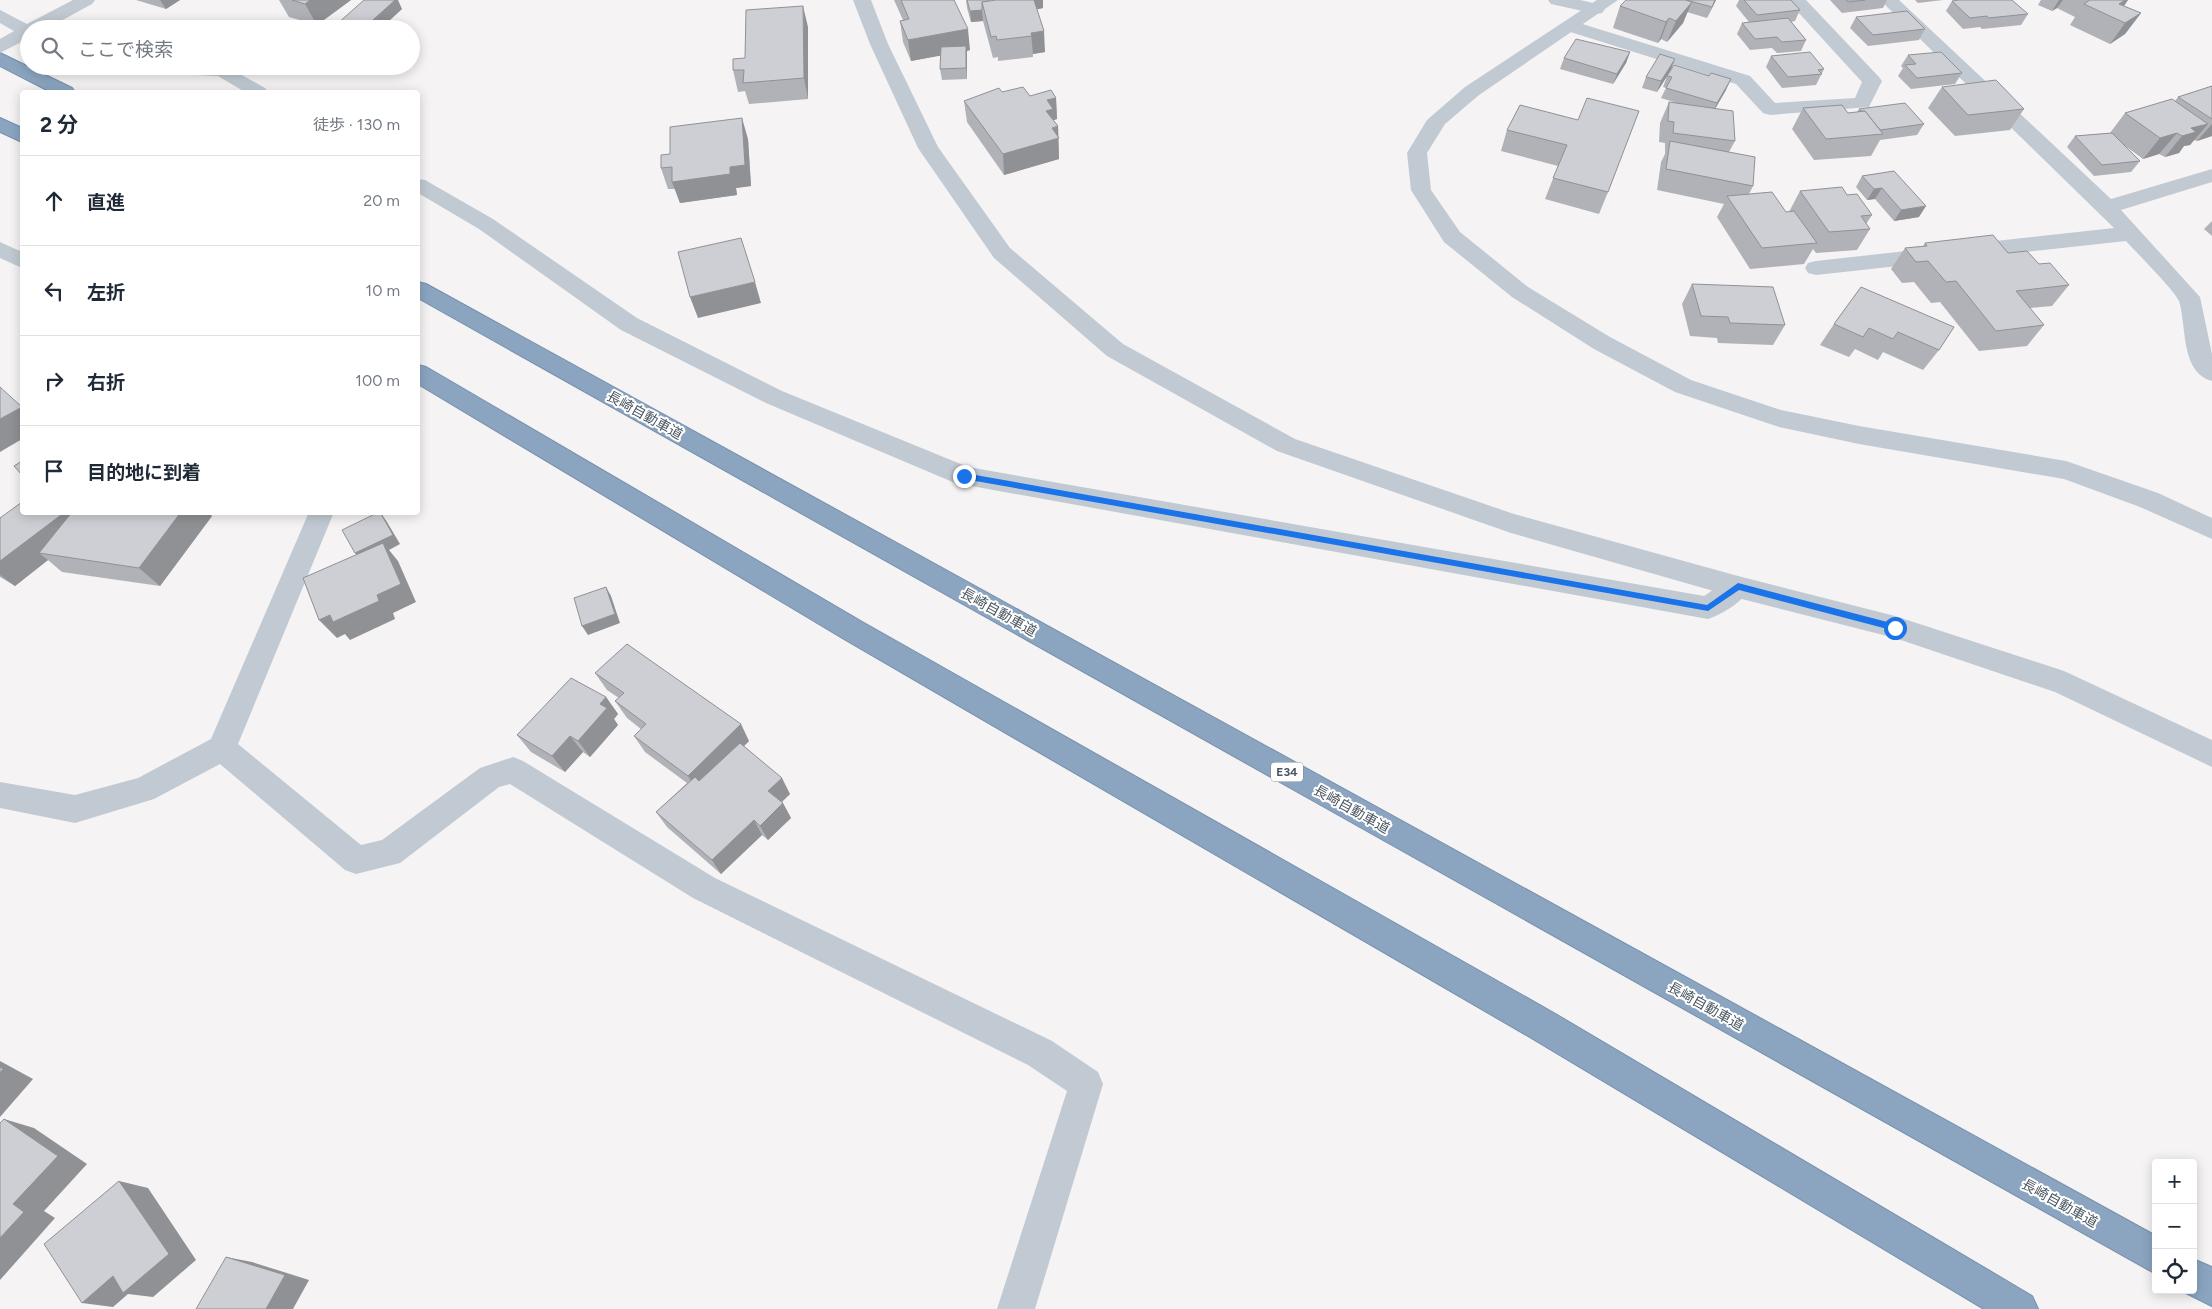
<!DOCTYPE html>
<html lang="ja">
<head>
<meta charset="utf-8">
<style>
	body { margin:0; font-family:Figtree,"Noto Sans JP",sans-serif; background:#f2f2f3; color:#1f2937 }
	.controls { position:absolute; right:15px; bottom:15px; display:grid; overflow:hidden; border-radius:5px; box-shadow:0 2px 12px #0003 }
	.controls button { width:45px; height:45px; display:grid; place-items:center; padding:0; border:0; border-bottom:1px solid #e0e1e3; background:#fff; color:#1f2937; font:25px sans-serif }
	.stop { position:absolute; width:15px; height:15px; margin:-11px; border:4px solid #1a73e8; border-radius:50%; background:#fff }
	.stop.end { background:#1a73e8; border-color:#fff; box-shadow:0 1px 5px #0008 }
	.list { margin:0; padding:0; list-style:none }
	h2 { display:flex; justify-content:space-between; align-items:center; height:65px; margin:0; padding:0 20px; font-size:21px }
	h2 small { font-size:16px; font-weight:400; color:#747a83 }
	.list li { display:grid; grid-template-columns:32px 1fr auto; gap:15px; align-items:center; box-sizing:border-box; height:90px; padding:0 20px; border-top:1px solid #e0e1e3 }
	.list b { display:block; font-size:19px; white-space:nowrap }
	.list em { font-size:16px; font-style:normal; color:#747a83 }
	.icon { flex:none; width:28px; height:28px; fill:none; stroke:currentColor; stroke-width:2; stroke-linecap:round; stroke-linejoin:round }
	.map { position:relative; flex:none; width:2212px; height:1309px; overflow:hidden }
	.search { position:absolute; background:#fff; box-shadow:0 2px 12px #0003; left:20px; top:20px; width:400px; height:55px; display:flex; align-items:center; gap:12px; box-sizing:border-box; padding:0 18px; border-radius:28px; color:#747a83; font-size:19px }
	.panel { position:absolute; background:#fff; box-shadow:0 2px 12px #0003; left:20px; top:90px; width:400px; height:425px; border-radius:5px }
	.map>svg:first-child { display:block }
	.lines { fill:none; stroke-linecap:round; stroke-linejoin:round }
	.motorway-casing { stroke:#7690ad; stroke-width:2 }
	.minor { fill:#c1cad2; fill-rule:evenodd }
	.tertiary { fill:#c1cad2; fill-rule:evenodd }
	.motorway { fill:#8ba5c1; fill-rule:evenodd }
	.wall { fill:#b0b2b7 }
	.shaded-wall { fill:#909195 }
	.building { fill:#cdcfd5; stroke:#909195 }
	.route { fill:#1a73e8 }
	.labels { text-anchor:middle; stroke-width:4; stroke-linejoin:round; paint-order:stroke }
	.shield { fill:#fff; stroke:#808990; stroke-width:1 }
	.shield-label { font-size:12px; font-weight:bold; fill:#4a5661 }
	.street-label { font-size:14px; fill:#4a5661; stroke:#fff }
</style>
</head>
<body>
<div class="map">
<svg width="2212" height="1309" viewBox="0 0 2212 1309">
	<rect width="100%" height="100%" fill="#f5f3f3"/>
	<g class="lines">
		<g class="motorway-casing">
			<g id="motorway">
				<path d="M0 53 72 88 75 92H51L0 66Z"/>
				<path d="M0 118 22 128V142L0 132Z"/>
				<path d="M418 282 426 284 2156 1236V1274L418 298Z"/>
				<path d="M418 365 426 367 864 623 1552 1012 2032 1296 2038 1309H1984L1528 1036 844 639 418 384Z"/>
				<path d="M2193 1259 2212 1267V1306L2180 1290H2193Z"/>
			</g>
		</g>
		<g class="minor">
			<path d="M73 0H95L92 4 46 29H29V38L0 53V39L14 31 0 23V10L27 24Z"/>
			<path d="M1548 0H1580L1602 5 1605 9 1602 13 1596 14 1551 4Z"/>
			<path d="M1787 0H1806L1879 77 1882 81 1869 107 1770 115 1763 113 1736 84 1564 30 1561 26 1564 22H1576L1750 76 1775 103 1855 98 1862 82Z"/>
			<path d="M1880 0H1899L2111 199 2212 169V182L2121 210 2200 297 2212 354V381C2180 372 2187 326 2179 301 2175 291 2135 251 2126 241L1816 275 1808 273 1805 268 1808 263 1816 261 2114 228Z"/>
			<path d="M119 66H226L265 88 268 92H245L218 76 128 72 121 70Z"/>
			<path d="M418 179 425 180 493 219 637 318 782 391 968 467 1704 596C1718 587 1730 574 1747 579L1751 587C1744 601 1723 614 1708 619L955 483 766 403 621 330 479 229 418 193Z"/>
			<path d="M0 242 22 252V268L0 258Z"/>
			<path d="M309 512H334L238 744 361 845 382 840 480 768 513 757 523 761 715 878 1052 1041 1098 1072 1103 1084 1035 1309H997L1067 1091 1028 1065 693 898 510 784 499 787 400 863 356 874 345 870 220 764 154 799 75 823 0 808V782L75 795 138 778 211 739Z"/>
		</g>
		<g class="tertiary">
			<path d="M853 0H871L888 44 938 147 1010 248 1123 344 1295 439 1514 514 1738 576 1895 616 2064 671 2212 740V767L2055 692 1895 638 1738 598 1511 533 1277 451 1107 356 994 258 918 148 870 44Z"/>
			<path d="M1597 0H1618L1479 95 1445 124 1427 153 1431 190 1460 232 1528 287 1610 337 1691 380 1781 410 1859 426 2066 461 2158 493 2212 518V539L2140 507 2064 479 1859 444 1779 427 1675 392 1594 349 1512 297 1444 242 1411 190 1407 153 1427 120 1465 87Z"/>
		</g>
		<use href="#motorway" class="motorway"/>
	</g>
	<g class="wall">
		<path d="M136 0H180L166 9Z"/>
		<path d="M279 0H351L317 25 289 17Z"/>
		<path d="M894 0H954L970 50 967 51V79L942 80 940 69 941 55 911 61 903 42 900 21 903 20Z"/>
		<path d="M966 0H989V1L995 0H1043V8L1037 9 1045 52 1033 54V57L998 61V57L993 58 983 21 971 22 967 8Z"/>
		<path d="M1716 0 1707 18 1687 12 1683 23 1667 42 1661 39 1658 43 1613 28 1620 6Z"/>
		<path d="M1739 0H1791L1800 10 1795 21 1791 22 1806 40 1801 51 1777 53 1772 48 1750 50 1737 34 1742 23 1749 22 1736 6Z"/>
		<path d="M1830 0H1887L1883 8 1842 13Z"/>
		<path d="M1915 0H1943L1918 3Z"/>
		<path d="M2041 0H2128L2124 6 2141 13 2125 34 2110 44 2070 25 2075 17 2057 8 2052 11 2038 5Z"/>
		<path d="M1952 1 2028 14 2021 25 1982 29 1980 27 1963 29 1946 11Z"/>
		<path d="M402 9 380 29H339L337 24Z"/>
		<path d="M1856 17 1925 29 1919 40 1868 46 1850 28Z"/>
		<path d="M808 27V99L749 104 745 91 738 92 733 70 745 58Z"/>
		<path d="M1630 52 1626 63 1613 84 1560 69 1564 58Z"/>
		<path d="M1908 55 1962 73 1955 84 1911 89 1898 76 1903 68 1901 66Z"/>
		<path d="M1771 56 1824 69 1816 85 1782 88 1766 67Z"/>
		<path d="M1671 70 1657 92 1642 88 1646 77Z"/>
		<path d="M1667 76 1726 90 1715 109 1735 141 1729 152 1753 186 1749 194 1786 212H1789L1800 191 1847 195 1872 215 1866 224 1870 229 1857 250 1816 253 1813 249 1804 264 1750 269 1717 217 1724 204 1657 190 1661 162 1665 154V143L1659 142 1660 123 1669 102 1677 103 1661 98 1666 88 1663 87Z"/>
		<path d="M2212 86V136L2197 141 2194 140 2190 145 2184 146 2179 153 2165 157 2159 154 2143 159 2124 145 2140 161 2131 172 2094 176 2067 147 2075 136 2110 133 2125 113 2175 101 2178 97Z"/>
		<path d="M1942 87 2024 109 2010 130 1955 136 1928 108Z"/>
		<path d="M1002 92 1030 96 1056 98 1057 119 1054 120V121L1058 126 1059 159 1004 175 967 122 964 101Z"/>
		<path d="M1803 108 1848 113 1857 112 1859 109 1924 124 1917 135 1880 140 1871 156 1814 160 1792 129Z"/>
		<path d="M1578 120 1608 192 1599 214 1545 199 1558 166 1501 151 1507 130Z"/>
		<path d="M748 139 751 186 736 188 737 195 680 203 675 189H668L661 168Z"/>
		<path d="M1894 171 1919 217 1894 221 1875 199 1867 200 1856 187 1862 176Z"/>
		<path d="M2212 221V236L2204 229Z"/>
		<path d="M1925 243 2008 253 2039 264 2069 285 2052 306 2030 308 2044 325 2027 346 1979 351 1940 302 1931 303 1914 282 1902 283 1891 269 1905 248 1923 246Z"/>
		<path d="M1692 284 1785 325 1773 345 1718 343 1717 338 1690 336 1682 304Z"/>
		<path d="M1861 287 1939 350 1923 370 1883 352 1878 360 1855 349 1849 357 1820 345 1834 324Z"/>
		<path d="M22 512H208L212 516 160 586 62 572 48 560 15 586 0 577V518Z"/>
		<path d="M595 673 749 741 744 746 790 794 782 802 791 818 768 840 762 835 721 874 667 827 656 812 687 783 645 752 634 736 641 729 627 718 615 701 619 698 607 690Z"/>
		<path d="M606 697 618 714 614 719 618 725 590 757 583 752 565 772 531 752 517 735Z"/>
	</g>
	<g class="shaded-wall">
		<path d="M160 0H180L166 9Z"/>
		<path d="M310 0H351L317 25 305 4Z"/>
		<path d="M395 0H398L402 9 380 29H363Z"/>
		<path d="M1029 0H1043V8L1002 17Z"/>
		<path d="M1715 0H1716L1707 18 1712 7Z"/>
		<path d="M2059 0H2063L2057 8 2052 11Z"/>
		<path d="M2125 0H2128L2116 17 2119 4Z"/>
		<path d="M1692 2 1683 23 1667 42 1676 21Z"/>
		<path d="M803 6 808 27V99L804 78Z"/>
		<path d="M982 10 983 21 971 22 970 11Z"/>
		<path d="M2141 13 2125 34 2110 44 2125 23Z"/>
		<path d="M1669 18 1661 39 1658 43 1666 22Z"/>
		<path d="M968 29 970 50 967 51V79L966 68V51L911 61 908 40Z"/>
		<path d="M1044 31 1045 52 1033 54 1031 33Z"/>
		<path d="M1630 52 1626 63 1613 84 1617 74Z"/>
		<path d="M1675 59 1671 70 1657 92 1661 81Z"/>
		<path d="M1731 79 1726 90 1712 114 1717 103Z"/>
		<path d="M1056 98 1057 119 1054 120V128L1058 126 1059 159 1004 175 1003 154 1047 100Z"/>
		<path d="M742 118 748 139 751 186 736 188 737 195 680 203 672 182 730 167Z"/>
		<path d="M2208 124 2190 145 2184 146 2179 153 2165 157 2182 136 2191 128Z"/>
		<path d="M2212 124V136L2197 141Z"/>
		<path d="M2177 133 2159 154 2143 159 2160 138Z"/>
		<path d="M1882 188 1875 199 1867 200 1874 189Z"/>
		<path d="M1926 206 1919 217 1894 221 1901 210Z"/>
		<path d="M755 282 761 303 698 318 690 297Z"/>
		<path d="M22 407V439L0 452V419Z"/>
		<path d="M54 512H68L76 519 39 553 48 560 15 586 0 575V561Z"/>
		<path d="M181 512H208L212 516 160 586 139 568Z"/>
		<path d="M380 512 387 522 400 544 389 550 398 561 416 602 393 613 395 619 350 640 345 634 337 638 319 620 363 562 355 553Z"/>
		<path d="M606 587 611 596 620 623 588 635 582 626Z"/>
		<path d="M606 697 618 714 614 719 618 725 590 757 578 741 600 704Z"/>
		<path d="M741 724 749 741 698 792 688 776Z"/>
		<path d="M570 736 583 752 565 772 552 756Z"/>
		<path d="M782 778 790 794 776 807 768 791Z"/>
		<path d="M783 803 791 818 768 840 760 826Z"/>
		<path d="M754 820 762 835 721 874 712 860Z"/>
		<path d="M0 1061 33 1079 0 1117Z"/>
		<path d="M4 1119 34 1128 87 1164 44 1211 55 1218 0 1280V1238L13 1204Z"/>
		<path d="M119 1181 148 1188 196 1260 153 1297 128 1294 113 1307 82 1303Z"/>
		<path d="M226 1257 252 1262 309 1280 293 1309H266Z"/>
	</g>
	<g class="building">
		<path d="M292 0H310L305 4Z"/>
		<path d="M364 0H395L363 29 337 24Z"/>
		<path d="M901 0H954L968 29 908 40 900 21 909 19Z"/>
		<path d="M967 0H989V1L982 2V10L970 11Z"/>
		<path d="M996 0H1034L1044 31 1031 33 1032 36 997 40 996 36 991 37 982 2Z"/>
		<path d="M1626 0H1685L1692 2 1676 21 1669 18 1666 22 1620 6Z"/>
		<path d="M1686 0H1715L1712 7Z"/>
		<path d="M1744 0H1791L1800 10 1757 15Z"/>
		<path d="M1846 0H1865L1848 2Z"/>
		<path d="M1959 0H2012L2028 14 1988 18 1987 16 1970 18 1952 1Z"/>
		<path d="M2090 0H2125L2119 4 2141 13 2125 23 2084 4Z"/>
		<path d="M803 6 804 78 743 83 744 70H733V59L745 58 746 10Z"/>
		<path d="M1907 11 1925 29 1873 35 1856 17Z"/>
		<path d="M1788 18 1806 40 1782 42 1777 37 1755 39 1742 23Z"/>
		<path d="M1576 39 1630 52 1617 74 1564 58Z"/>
		<path d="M966 46V68L940 69 941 47Z"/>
		<path d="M1810 52 1824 69 1818 70 1822 74 1788 77 1771 56Z"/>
		<path d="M1941 52 1962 73 1917 78 1905 65 1916 64 1908 55Z"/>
		<path d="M1660 54 1675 59 1661 81 1646 77Z"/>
		<path d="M1674 65 1709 76 1711 73 1731 79 1717 103 1666 88 1672 77 1667 76Z"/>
		<path d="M1996 80 2024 109 1968 115 1942 87Z"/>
		<path d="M2212 86V119L2178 97Z"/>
		<path d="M1023 87 1030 96 1051 90 1056 98 1047 100 1053 109 1046 111 1058 126 1052 128 1059 138 1003 154 964 101 999 88 1002 92Z"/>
		<path d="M1587 98 1639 111 1608 192 1553 178 1567 145 1507 130 1520 105 1578 120Z"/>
		<path d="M2172 99 2208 124 2191 128 2196 132 2182 136 2177 133 2160 138 2125 113Z"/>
		<path d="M1669 102 1733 111 1735 141 1673 133 1674 122 1668 121Z"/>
		<path d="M1905 103 1924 124 1880 130 1865 111H1861L1859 109Z"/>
		<path d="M1842 105 1848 113 1865 111 1883 134 1826 139 1803 108Z"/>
		<path d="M742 118 745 165 730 167V174L672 182V167L661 168V155L670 154V127Z"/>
		<path d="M2112 133 2140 161 2102 165 2075 136Z"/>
		<path d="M1670 141 1755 157 1753 186 1666 169Z"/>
		<path d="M1894 171 1926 206 1901 210 1882 188 1874 189 1862 176Z"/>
		<path d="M1842 187 1847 195 1857 194 1872 215 1861 216 1870 229 1829 232 1800 191Z"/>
		<path d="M1772 192 1786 212 1794 211 1817 243 1762 248 1727 196Z"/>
		<path d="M1993 235 2008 253 2027 251 2039 264 2050 263 2069 285 2016 291 2044 325 1996 331 1956 281 1946 282 1928 261 1916 262 1905 248 1927 246 1925 243Z"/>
		<path d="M741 238 755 282 690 297 678 252Z"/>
		<path d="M1692 284 1773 287 1785 325 1730 323 1728 317 1701 316Z"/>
		<path d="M1861 287 1954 327 1939 350 1898 332 1893 339 1869 328 1863 337 1834 324Z"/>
		<path d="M0 387 22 407 0 419Z"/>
		<path d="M22 461V475L14 466Z"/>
		<path d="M22 502V512H57L61 515 0 561V518Z"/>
		<path d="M72 512H181L139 568 39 553Z"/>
		<path d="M379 512H380L393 535 355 553 342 530Z"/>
		<path d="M383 543 401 584 377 595 379 601 333 622 330 615 319 620 303 578Z"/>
		<path d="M606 587 615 614 582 626 574 598Z"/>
		<path d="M627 644 741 724 688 776 634 736 646 724 615 701 624 693 595 673Z"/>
		<path d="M571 678 606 697 600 704 607 708 578 741 570 736 552 756 517 735Z"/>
		<path d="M740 743 782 778 768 791 783 803 760 826 754 820 712 860 656 812 695 777 699 781Z"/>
		<path d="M0 1067 3 1069 0 1073Z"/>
		<path d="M4 1119 58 1156 13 1204 24 1212 0 1238V1123Z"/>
		<path d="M119 1181 169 1254 123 1293 113 1276 82 1303 44 1244Z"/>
		<path d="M226 1257 285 1275 266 1309H196Z"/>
	</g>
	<path class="route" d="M964 473 1707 605 1738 583 1895 624 1899 628 1895 631 1739 590 1708 611 964 479 961 476Z"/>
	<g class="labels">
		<rect class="shield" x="1271" y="762.5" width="32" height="19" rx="4"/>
		<g class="shield-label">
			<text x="1287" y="776">E34</text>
		</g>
		<g class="street-label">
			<text transform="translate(645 415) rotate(29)" y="5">長崎自動車道</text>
			<text transform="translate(999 612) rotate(29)" y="5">長崎自動車道</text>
			<text transform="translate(1352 809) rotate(29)" y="5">長崎自動車道</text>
			<text transform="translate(1706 1006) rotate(29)" y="5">長崎自動車道</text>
			<text transform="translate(2060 1203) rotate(29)" y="5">長崎自動車道</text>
		</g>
	</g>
</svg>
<div class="controls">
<button>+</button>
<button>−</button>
<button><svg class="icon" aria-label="locate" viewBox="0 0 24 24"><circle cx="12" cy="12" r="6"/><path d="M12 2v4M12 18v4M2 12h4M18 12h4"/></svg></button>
</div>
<div class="stop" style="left:1895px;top:628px"></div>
<div class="stop end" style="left:964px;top:476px"></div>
<div class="search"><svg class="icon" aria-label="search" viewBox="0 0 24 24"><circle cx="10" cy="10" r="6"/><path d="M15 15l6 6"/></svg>ここで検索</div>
<section class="panel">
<h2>2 分<small>徒歩 · 130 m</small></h2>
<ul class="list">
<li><svg class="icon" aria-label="ahead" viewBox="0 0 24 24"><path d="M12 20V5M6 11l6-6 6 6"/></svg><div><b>直進</b></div><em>20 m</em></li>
<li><svg class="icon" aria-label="left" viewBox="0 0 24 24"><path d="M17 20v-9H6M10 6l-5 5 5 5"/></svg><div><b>左折</b></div><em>10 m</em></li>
<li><svg class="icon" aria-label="right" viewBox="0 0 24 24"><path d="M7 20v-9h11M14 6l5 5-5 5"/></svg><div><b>右折</b></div><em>100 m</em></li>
<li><svg class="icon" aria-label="arrive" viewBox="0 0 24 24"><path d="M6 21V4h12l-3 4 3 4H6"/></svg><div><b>目的地に到着</b></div></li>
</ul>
</section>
</div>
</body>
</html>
